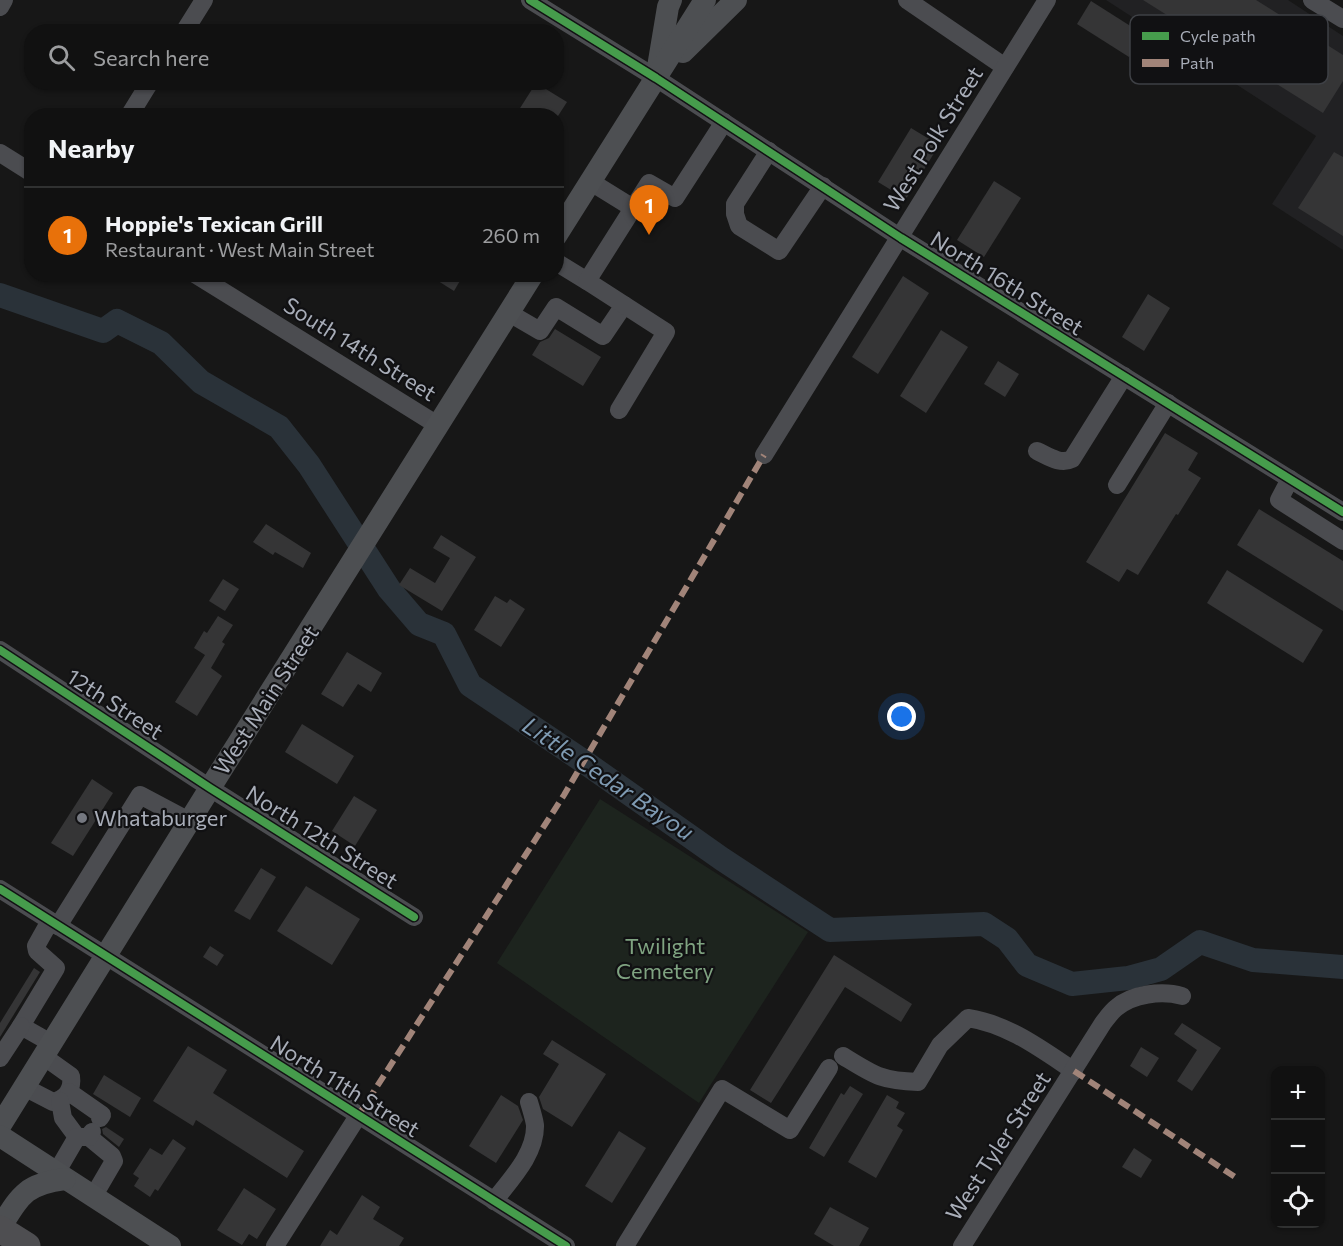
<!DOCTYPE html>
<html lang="en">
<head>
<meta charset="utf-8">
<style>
	body { margin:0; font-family:Commissioner,sans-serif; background:#1e1f1f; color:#f1f3f6 }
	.controls { position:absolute; right:18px; bottom:18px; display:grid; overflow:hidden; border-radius:12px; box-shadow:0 2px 4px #0004 }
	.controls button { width:54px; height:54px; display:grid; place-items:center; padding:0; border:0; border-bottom:2px solid #303131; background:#111; color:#f1f3f6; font:30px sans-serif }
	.you { position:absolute; left:902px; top:717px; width:21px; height:21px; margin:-15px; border:4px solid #fff; border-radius:50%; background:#1a73e8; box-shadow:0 0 0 9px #1a73e833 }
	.badge { display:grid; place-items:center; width:39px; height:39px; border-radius:50%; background:#757880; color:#fff; font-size:20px; font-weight:700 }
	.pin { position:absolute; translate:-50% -50px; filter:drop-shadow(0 2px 3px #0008) }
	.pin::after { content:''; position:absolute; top:32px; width:21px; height:18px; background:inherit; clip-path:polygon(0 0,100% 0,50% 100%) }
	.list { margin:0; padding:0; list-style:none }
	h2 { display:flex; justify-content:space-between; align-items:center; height:78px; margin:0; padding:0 24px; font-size:26px }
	h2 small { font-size:20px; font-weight:400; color:#9c9d9f }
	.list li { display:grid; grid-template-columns:39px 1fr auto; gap:18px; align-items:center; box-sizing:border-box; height:96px; padding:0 24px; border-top:2px solid #303131 }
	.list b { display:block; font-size:22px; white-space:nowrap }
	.list p { margin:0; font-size:20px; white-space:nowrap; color:#9c9d9f }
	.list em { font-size:20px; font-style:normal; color:#9c9d9f }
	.icon { flex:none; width:33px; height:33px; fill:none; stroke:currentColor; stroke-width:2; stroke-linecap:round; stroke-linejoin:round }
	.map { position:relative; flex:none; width:1343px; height:1246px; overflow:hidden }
	.search { position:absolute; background:#111; box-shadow:0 2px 4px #0004; left:24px; top:24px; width:540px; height:66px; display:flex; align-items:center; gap:15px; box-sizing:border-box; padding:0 21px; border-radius:24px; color:#9c9d9f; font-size:22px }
	.panel { position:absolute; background:#111; box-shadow:0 2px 4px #0004; left:24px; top:108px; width:540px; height:174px; border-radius:24px }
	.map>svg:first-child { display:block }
	.built { fill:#212123 }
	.green { fill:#1d241e }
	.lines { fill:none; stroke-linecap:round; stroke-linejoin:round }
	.river { stroke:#2a3239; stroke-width:24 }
	.building { fill:#353536 }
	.minor { stroke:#4b4c50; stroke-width:18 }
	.major { stroke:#4d4f52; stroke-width:22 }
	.highway { stroke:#4e4e51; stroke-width:27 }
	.quiet { stroke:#a18479; stroke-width:6; stroke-dasharray:12 6; stroke-linecap:butt }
	.cycleway-casing { stroke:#111113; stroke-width:11 }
	.cycleway { stroke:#469c4c; stroke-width:8 }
	.poi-dot { fill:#757880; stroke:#111113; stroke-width:2 }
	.labels { text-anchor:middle; stroke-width:4.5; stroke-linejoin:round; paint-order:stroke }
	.street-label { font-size:22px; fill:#a8adb8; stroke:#111113 }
	.poi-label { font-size:22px; fill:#a8adb8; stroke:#111113; text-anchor:start }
	.park-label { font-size:22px; fill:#7fa381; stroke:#111113 }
	.water-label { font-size:24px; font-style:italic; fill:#7f9bb3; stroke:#111113 }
	.key { fill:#111113; stroke:#3e4045; stroke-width:1.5 }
	.key-label { font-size:16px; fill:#a8adb8 }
</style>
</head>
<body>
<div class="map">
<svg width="1343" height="1246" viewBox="0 0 1343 1246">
	<rect width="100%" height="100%" fill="#171717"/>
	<path class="built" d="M1106 0H1288L1343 36V250L1272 204 1316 136Z"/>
	<path class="green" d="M600 799 808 932 699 1103 497 963Z"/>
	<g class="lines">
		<path class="river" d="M0 295 103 331 117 321 161 343 201 382 279 427 309 465 389 589 419 624 444 634 470 685 583 761 722 859 830 930 984 924 1007 939 1027 965 1072 984 1128 978 1161 969 1200 942 1253 960 1343 967"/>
	</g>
	<g class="building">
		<path d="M1143 0H1256L1343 55V81L1323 113Z"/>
		<path d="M1091 1 1143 34 1129 57 1077 24Z"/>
		<path d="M536 83 567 102 558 116H515Z"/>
		<path d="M911 128 939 145 906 199 878 182Z"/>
		<path d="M1334 152 1343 157V236L1298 208Z"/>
		<path d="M994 181 1021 198 984 257 957 240Z"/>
		<path d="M427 274H464L454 291Z"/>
		<path d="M903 276 929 293 878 374 852 357Z"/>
		<path d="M1148 294 1170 308 1144 351 1122 337Z"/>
		<path d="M555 329 601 357 583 386 532 355 540 342 549 338Z"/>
		<path d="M941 330 968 347 926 413 900 396Z"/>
		<path d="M998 361 1019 374 1005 397 984 384Z"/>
		<path d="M1165 433 1198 453 1188 470 1201 478 1178 515 1176 514 1138 575 1127 569 1119 582 1086 562Z"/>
		<path d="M1259 509 1343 561V611L1237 545Z"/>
		<path d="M266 524 311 553 303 568 275 552 273 555 253 542Z"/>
		<path d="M441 535 476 557 442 611 399 585 410 568 435 583 450 558 433 548Z"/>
		<path d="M1227 570 1323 630 1303 663 1207 603Z"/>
		<path d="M223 579 239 589 225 611 209 601Z"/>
		<path d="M495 596 507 603 510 599 525 609 501 647 474 630Z"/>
		<path d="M218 616 233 625 222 642 225 644 211 668 222 676 197 716 175 702 205 655 194 648 204 631 207 633Z"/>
		<path d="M347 652 382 673 371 692 358 684 343 707 321 694Z"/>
		<path d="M302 724 354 756 337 784 285 752Z"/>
		<path d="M92 779 113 793 73 856 51 843Z"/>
		<path d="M354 796 377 810 355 846 332 831Z"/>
		<path d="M261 868 276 877 250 920 234 911Z"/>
		<path d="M306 886 360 919 332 965 277 931Z"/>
		<path d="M210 946 224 955 217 966 203 957Z"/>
		<path d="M834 955 912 1004 901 1022 845 987 771 1103 750 1090Z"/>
		<path d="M34 968 40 972 0 1037V1023Z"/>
		<path d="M1182 1023 1221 1048 1192 1091 1177 1081 1197 1050 1174 1034Z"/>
		<path d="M552 1040 606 1074 572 1127 543 1109 539 1097 559 1064 543 1054Z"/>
		<path d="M188 1046 227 1070 213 1093 304 1151 287 1178 196 1120 193 1126 153 1101Z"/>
		<path d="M1141 1047 1159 1058 1147 1077 1130 1066Z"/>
		<path d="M104 1075 141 1098 130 1117 93 1094Z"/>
		<path d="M850 1086 863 1094 824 1157 809 1148 841 1093 844 1095Z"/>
		<path d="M501 1095 518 1106 523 1120 496 1163 469 1146Z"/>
		<path d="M887 1095 899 1102 896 1108 905 1113 897 1126 903 1130 876 1178 848 1162Z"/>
		<path d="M106 1127 124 1139 119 1147 103 1134 102 1129Z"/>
		<path d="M619 1131 646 1148 612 1203 585 1186Z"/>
		<path d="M173 1139 186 1148 158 1191 155 1189 150 1197 134 1186 139 1178 133 1174 150 1148 162 1155Z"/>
		<path d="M1134 1148 1152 1160 1141 1178 1122 1167Z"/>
		<path d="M244 1188 276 1209 257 1239 249 1234 242 1245 217 1230Z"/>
		<path d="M362 1195 380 1207 373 1219 404 1238 399 1246H320L330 1230 337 1235Z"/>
		<path d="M830 1207 869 1228 859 1246H834L814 1234Z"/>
	</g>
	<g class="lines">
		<g class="minor">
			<path d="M530 0 656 78 901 238 1343 512"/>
			<path d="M907 0 1005 67"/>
			<path d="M1312 0 1343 19"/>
			<path d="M0 7 4 0"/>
			<path d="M184 32 204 0"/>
			<path d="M129 116 150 82"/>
			<path d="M769 151 735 204V214L739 226 779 251 823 186"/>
			<path d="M0 153 32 173"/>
			<path d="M591 182 633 208"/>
			<path d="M556 262 587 281"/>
			<path d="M195 274 439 426"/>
			<path d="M509 313 540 331 556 307 603 336 624 305"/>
			<path d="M619 410 666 332 587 281 649 183 675 198 724 122"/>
			<path d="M1037 451C1048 456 1060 465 1072 459L1124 376"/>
			<path d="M764 455 1047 0"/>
			<path d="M1290 479 1279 500 1343 541"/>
			<path d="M1117 485 1168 403"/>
			<path d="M0 650 210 788 414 917"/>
			<path d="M0 889 566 1246"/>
			<path d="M50 921 36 946 37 951 56 968 21 1026 51 1043"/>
			<path d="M58 926 140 795 189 821"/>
			<path d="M843 1056C874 1075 881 1081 918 1082L940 1045 968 1018C1008 1024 1041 1049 1074 1071"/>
			<path d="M0 1058 21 1026"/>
			<path d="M24 1087 53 1102C66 1099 73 1089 71 1076L43 1056"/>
			<path d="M69 1092 102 1115 100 1118"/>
			<path d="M60 1101 63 1118 77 1137"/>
			<path d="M89 1137 112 1156 114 1161 93 1197"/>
			<path d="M56 1173 77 1137H89L92 1132"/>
			<path d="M494 1201C510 1180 536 1154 535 1125 534 1118 531 1109 529 1102"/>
			<path d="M275 1246 358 1116"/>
			<path d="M625 1246 722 1089 790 1130 829 1068"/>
			<path d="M962 1246 1103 1023C1107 1018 1111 1012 1116 1008 1132 994 1162 990 1182 996"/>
		</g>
		<g class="major">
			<path d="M683 52 736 0"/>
			<path d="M658 67 668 7 671 0"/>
			<path d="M556 236 705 0"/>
			<path d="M0 1126 210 788 533 274"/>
			<path d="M0 1136 170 1246"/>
			<path d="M0 1228C20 1196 25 1184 65 1179"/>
		</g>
		<path class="highway" d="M0 1229 27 1246"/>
		<g class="quiet">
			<path d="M1074 1071 1235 1177"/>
			<path d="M358 1116 564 795 764 455"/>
		</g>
		<g class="cycleway-casing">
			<g id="cycleway">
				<path d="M530 0 656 78 901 238 1343 512"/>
				<path d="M0 650 210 788 414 917"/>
				<path d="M0 889 566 1246"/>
			</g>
		</g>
		<use href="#cycleway" class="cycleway"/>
	</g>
	<circle class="poi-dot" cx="82" cy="818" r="6"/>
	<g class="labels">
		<g class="street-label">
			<text transform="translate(933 139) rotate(-58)" y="8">West Polk Street</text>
			<text transform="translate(1007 283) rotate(32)" y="8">North 16th Street</text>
			<text transform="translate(360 349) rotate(32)" y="8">South 14th Street</text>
			<text transform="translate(266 700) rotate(-57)" y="8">West Main Street</text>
			<text transform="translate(115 704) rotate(33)" y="8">12th Street</text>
			<text transform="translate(322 837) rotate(32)" y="8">North 12th Street</text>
			<text transform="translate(345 1086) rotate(32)" y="8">North 11th Street</text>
			<text transform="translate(998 1146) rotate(-57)" y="8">West Tyler Street</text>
		</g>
		<g class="poi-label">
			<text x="94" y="826">Whataburger</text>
		</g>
		<g class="park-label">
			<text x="665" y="954">Twilight<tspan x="665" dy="25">Cemetery</tspan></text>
		</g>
		<g class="water-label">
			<text transform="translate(608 779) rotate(34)" y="8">Little Cedar Bayou</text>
		</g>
	</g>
	<rect x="1130" y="15" width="198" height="69" rx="9" class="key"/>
	<rect x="1142" y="32" width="27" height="8" fill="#469c4c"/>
	<rect x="1142" y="59" width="27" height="8" fill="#a18479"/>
	<g class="key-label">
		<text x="1180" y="42">Cycle path</text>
		<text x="1180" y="69">Path</text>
	</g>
</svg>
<div class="controls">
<button>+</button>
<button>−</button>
<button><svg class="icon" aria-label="locate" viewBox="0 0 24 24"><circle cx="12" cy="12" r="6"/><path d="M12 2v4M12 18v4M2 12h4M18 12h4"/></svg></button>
</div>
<div class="you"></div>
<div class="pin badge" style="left:649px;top:235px;background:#e8710a">1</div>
<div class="search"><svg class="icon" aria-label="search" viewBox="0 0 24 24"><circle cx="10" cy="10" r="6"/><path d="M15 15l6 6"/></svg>Search here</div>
<section class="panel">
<h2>Nearby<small></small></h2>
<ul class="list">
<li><span class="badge" style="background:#e8710a">1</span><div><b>Hoppie's Texican Grill</b><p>Restaurant · West Main Street</p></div><em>260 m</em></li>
</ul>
</section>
</div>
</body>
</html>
